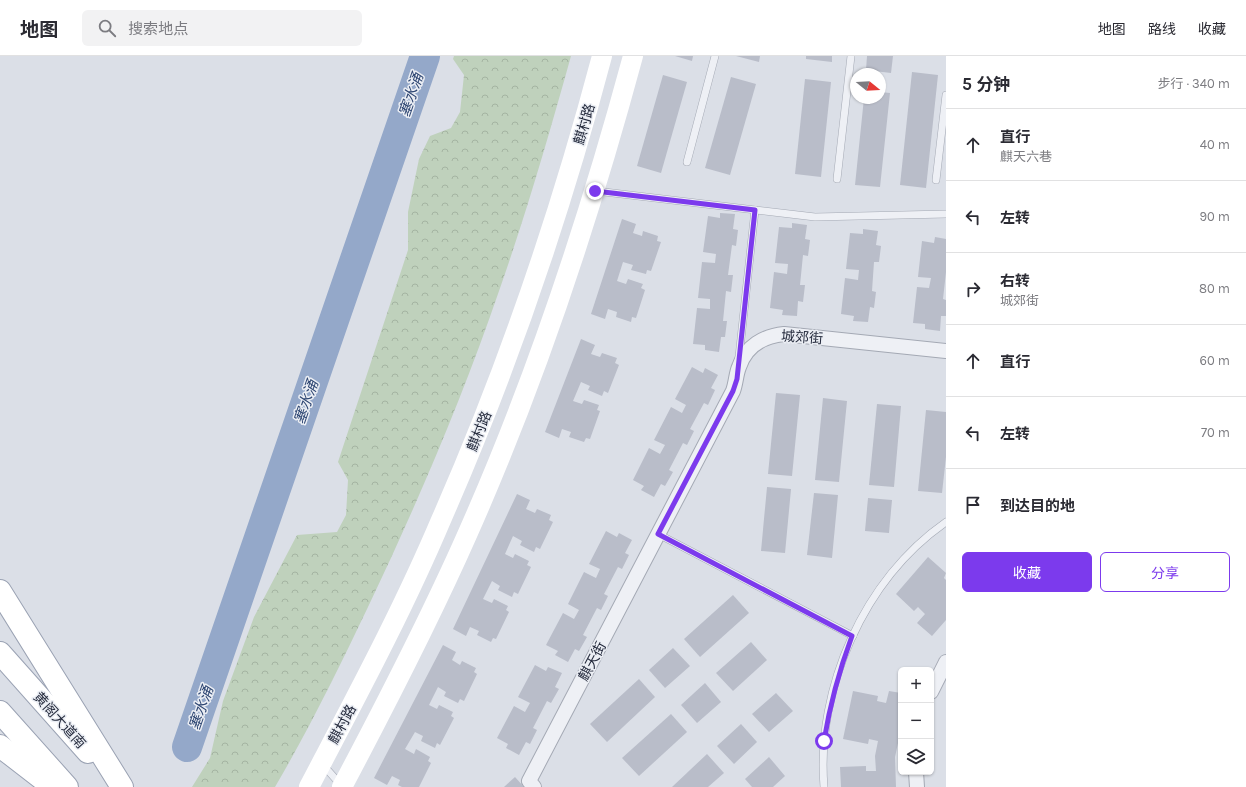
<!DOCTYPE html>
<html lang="zh">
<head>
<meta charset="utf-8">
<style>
	body { margin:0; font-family:Karla,"Noto Sans SC",sans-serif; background:#f2f2f3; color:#2b2b33 }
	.controls { position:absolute; right:12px; bottom:12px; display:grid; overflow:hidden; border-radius:6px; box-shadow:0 1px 3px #0004 }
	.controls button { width:36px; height:36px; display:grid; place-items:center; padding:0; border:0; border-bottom:1px solid #e1e1e2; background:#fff; color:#2b2b33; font:20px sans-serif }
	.compass { position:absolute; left:850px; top:12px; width:36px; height:36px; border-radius:50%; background:#fff; box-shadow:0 1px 3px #0004; rotate:108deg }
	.stop { position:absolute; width:12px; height:12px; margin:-9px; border:3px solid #7c3aed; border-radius:50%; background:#fff }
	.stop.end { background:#7c3aed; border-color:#fff; box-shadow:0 1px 4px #0008 }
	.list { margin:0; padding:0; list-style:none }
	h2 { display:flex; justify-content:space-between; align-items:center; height:52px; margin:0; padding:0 16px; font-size:17px }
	h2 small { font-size:13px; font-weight:400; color:#7c7c81 }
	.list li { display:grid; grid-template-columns:26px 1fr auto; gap:12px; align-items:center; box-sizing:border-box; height:72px; padding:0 16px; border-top:1px solid #e1e1e2 }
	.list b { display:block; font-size:15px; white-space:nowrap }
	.list p { margin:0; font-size:13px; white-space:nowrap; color:#7c7c81 }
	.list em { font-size:13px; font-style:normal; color:#7c7c81 }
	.actions { display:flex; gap:8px; padding:12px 16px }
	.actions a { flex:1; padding:9px 0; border:1px solid #7c3aed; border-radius:6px; text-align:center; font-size:14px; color:#7c3aed }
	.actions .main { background:#7c3aed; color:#fff }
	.icon { flex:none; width:22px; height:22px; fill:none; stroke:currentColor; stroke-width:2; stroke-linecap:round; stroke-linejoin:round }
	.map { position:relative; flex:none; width:946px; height:731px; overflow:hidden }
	header { display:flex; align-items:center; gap:24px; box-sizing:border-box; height:56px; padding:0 20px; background:#fff; border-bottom:1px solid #e1e1e2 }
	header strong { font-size:19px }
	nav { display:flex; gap:22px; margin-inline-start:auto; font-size:14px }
	.search { width:280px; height:36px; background:#f2f2f3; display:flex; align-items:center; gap:10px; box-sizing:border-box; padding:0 14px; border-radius:6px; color:#7c7c81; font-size:15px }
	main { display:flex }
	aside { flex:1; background:#fff }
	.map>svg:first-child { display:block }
	.park { fill:url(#park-crowns) }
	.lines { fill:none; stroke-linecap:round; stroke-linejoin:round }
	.river { stroke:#94a8c9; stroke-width:30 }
	.building { fill:#b9bdc9 }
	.lane-casing { stroke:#a4a9b4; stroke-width:8 }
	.street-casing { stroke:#a4a9b4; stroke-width:16 }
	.primary-casing { stroke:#9aa2b3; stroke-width:24 }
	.lane { stroke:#eef0f5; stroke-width:7 }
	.street { stroke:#eef0f5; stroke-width:14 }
	.secondary { stroke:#fff; stroke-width:20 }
	.primary { stroke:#fff; stroke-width:22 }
	.route { stroke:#7c3aed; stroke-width:5 }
	.labels { text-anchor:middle; stroke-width:3; stroke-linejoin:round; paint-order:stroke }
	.street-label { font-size:14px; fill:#252b3d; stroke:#ebeef4 }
	.water-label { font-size:15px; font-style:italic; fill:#2e4672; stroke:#ebeef4 }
</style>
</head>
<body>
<header>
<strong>地图</strong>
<div class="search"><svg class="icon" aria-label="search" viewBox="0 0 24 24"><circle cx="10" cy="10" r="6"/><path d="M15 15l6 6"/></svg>搜索地点</div>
<nav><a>地图</a><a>路线</a><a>收藏</a></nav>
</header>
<main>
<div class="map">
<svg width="946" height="731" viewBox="0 0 946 731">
	<defs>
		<pattern id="park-crowns" width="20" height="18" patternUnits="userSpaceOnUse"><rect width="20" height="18" fill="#bfd1bc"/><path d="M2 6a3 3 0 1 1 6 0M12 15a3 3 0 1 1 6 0" fill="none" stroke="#a4b4a2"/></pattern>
	</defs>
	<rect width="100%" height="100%" fill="#dbdfe7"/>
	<path class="park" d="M454 0H571C549 79 526 158 499 235 462 343 417 448 368 551 339 612 309 673 275 731H192L210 702 223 645 254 561 297 479 337 476 346 459 348 424 338 406 408 194V156L419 103 430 80 451 72 460 56 464 19 453 3Z"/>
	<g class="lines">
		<path class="river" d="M187 691 425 0"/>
	</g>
	<g class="building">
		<path d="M675 0H693L692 5Z"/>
		<path d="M736 0H760L759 6Z"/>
		<path d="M806 0H832V6L806 3Z"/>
		<path d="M867 0H893L891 17 866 14Z"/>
		<path d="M912 16 938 19 926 132 900 129Z"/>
		<path d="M663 19 687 26 661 117 637 110Z"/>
		<path d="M731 21 756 28 730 119 705 112Z"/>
		<path d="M805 23 831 26 821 121 795 118Z"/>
		<path d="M880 36 890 37 880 131 855 129 864 42H880Z"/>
		<path d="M720 157 735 158 733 173 738 174 736 190 732 189 728 219H733L731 236 726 235 723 265H727L725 281H721L719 296 705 294V289L693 288 697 252 710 253V243L698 242 702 206 715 207 716 198 703 196 708 160 720 162Z"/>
		<path d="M622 163 636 168 633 177 642 180 643 175 658 180 657 185 661 186 651 215 647 214 646 218 631 214 633 209 623 206 617 225 626 228 628 223 643 228 641 232 645 234 636 262 632 261 631 266 616 261 617 256 608 253 605 263 591 258Z"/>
		<path d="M792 167 807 169 805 183 810 184 808 200 803 199 800 229H805L803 246 798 245 797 260 782 259 783 254 770 252 774 216 787 218 788 208 775 207 779 171 792 172Z"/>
		<path d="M863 173 878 175 876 189 881 190 879 206H874L872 235 876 236 874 252 870 251 868 266 853 265 854 260 841 258 845 222 858 224 859 214 846 213 850 177 863 178Z"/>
		<path d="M935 181 946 183V216L943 243 946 244V260H941L940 275 925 273V268L913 267 917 231 929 232 931 222 918 221 922 185 934 187Z"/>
		<path d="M581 283 595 289 591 298 600 301 602 297 617 302 615 307 619 309 608 337 604 335 602 340 588 334 590 330 581 326 573 345 582 348 584 344 599 349 597 354 600 355 590 383 586 382 584 386 569 381 571 376 562 373 559 382 545 376Z"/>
		<path d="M692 311 703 317 705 312 718 319 711 332 715 334 708 349 704 347 690 373 694 375 687 389 683 387 669 414 673 416 665 430 661 428 654 441 641 434 644 430 633 424 649 392 660 398 665 389 654 384 671 351 682 357 686 349 675 343Z"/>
		<path d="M776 337 800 339 792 420 768 418Z"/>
		<path d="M823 342 847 345 839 426 815 424Z"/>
		<path d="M877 348 901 350 894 431 869 429Z"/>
		<path d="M926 354 946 356V401L942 437 918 435Z"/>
		<path d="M767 431 791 433 785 497 761 495Z"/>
		<path d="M814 437 838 439 832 502 807 499Z"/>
		<path d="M517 438 530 444 526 453 535 457 537 453 551 459 549 464 553 466 540 493 536 491 534 496 520 489 522 485 513 480 505 498 513 502 515 498 529 505 527 509 531 511 518 538 514 536 512 541 498 534 500 530 492 525 483 543 492 547 494 543 508 550 506 554 509 556 496 583 493 582 491 586 477 579 479 575 470 571 466 580 453 573Z"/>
		<path d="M868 442 892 444 889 477 865 475Z"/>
		<path d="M606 475 617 481 619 477 632 484 625 497 629 499 622 513 618 511 604 538 608 540 601 554 597 552 583 579 587 581 579 595 575 593 568 606 555 599 558 595 546 589 563 557 574 563 579 554 568 548 584 516 596 522 600 513 589 508Z"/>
		<path d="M928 501 946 517 944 522 946 524V564L932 580 917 567 925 558 918 551 914 555 896 538Z"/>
		<path d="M733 539 749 557 700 601 684 583Z"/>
		<path d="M751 586 767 604 733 635 716 617Z"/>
		<path d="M443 589 456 596 452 604 460 609 462 605 476 612 474 616 477 618 464 645 460 643 458 647 444 640 446 636 438 631 429 649 437 653 439 649 453 656 451 660 454 662 440 689 437 687 435 692 421 685 423 680 415 676 405 693 414 698 416 693 430 701 428 705 431 707 419 731H402L398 729 400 724 392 720 387 729 374 722Z"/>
		<path d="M673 592 690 610 665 632 649 614Z"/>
		<path d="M535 609 546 615 548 611 562 617 555 631 559 633 551 647 547 645 533 672 537 674 530 688 526 686 519 699 506 692 508 688 497 682 514 650 525 656 530 647 518 641Z"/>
		<path d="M639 623 655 641 607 686 590 668Z"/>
		<path d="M705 627 721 646 697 667 681 649Z"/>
		<path d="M853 635 878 640 877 645 886 647 889 635 901 637V673L895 701 896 731H841L840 711 866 710V715H876L875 700 878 685 869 683 868 688 843 683Z"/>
		<path d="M776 637 793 655 769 676 752 658Z"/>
		<path d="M671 658 687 676 639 720 622 702Z"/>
		<path d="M741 668 757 686 734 708 717 690Z"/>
		<path d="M707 698 724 717 708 731H672Z"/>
		<path d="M769 701 785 720 773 731H752L745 723Z"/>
		<path d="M515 721 524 731H504Z"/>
	</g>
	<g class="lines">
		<g class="lane-casing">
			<g id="lane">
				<path d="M687 106 715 0"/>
				<path d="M837 123 851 0"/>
				<path d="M936 124 946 39"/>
				<path d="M596 135 815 161 946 158"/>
				<path d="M739 301 755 154"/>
				<path d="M658 478 853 580"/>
				<path d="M323 709 341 729"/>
				<path d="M824 731C816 632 864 523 946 466"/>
			</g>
		</g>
		<g class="street-casing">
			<g id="street">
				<path d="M931 636 946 606"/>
				<path d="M916 716 917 731"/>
				<path d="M534 731 529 725 733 335C736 327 736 318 739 311 746 290 764 280 784 278L946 295"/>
			</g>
		</g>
		<g class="primary-casing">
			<g id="primary">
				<path d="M0 535 122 731"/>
				<path d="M0 597 88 696"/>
				<path d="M0 656 67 731"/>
				<path d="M0 690 53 731"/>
			</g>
		</g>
		<use href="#lane" class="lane"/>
		<use href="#street" class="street"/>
		<g class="secondary">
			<path d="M309 731C355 643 402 556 441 464 507 314 560 159 602 0"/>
			<path d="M342 731C386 648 429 565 467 479 536 324 589 163 633 0"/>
		</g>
		<use href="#primary" class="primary"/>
	</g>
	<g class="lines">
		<path class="route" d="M595 135 755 154 737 323 733 335 658 478 852 580C839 615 830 648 824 685"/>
	</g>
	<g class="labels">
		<g class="street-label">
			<text transform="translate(584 68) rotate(-74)" y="5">麒村路</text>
			<text transform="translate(802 281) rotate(4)" y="5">城郊街</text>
			<text transform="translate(479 375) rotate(-68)" y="5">麒村路</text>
			<text transform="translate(592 605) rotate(-62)" y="5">麒天街</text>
			<text transform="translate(60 664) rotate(48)" y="5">黄阁大道南</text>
			<text transform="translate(342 668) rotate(-62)" y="5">麒村路</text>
		</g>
		<g class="water-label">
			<text transform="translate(411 39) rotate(-71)" y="5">塞水涌</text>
			<text transform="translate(306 346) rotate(-71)" y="5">塞水涌</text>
			<text transform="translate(201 652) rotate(-71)" y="5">塞水涌</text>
		</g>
	</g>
</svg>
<div class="controls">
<button>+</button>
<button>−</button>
<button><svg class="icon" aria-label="layers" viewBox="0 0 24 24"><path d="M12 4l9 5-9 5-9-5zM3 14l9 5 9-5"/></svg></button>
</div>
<svg class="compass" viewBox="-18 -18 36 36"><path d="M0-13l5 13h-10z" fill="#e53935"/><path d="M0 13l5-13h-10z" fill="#7c7c81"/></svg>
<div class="stop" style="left:824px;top:685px"></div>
<div class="stop end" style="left:595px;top:135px"></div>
</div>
<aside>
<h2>5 分钟<small>步行 · 340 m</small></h2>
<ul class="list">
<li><svg class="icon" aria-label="ahead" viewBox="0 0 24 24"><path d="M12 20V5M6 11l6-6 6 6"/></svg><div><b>直行</b><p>麒天六巷</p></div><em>40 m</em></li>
<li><svg class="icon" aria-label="left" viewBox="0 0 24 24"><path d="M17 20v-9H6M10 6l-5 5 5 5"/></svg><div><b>左转</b></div><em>90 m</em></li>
<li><svg class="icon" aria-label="right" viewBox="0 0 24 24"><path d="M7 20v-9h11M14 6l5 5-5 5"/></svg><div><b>右转</b><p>城郊街</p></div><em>80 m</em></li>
<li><svg class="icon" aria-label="ahead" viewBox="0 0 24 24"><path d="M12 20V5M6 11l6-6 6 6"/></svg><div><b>直行</b></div><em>60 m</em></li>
<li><svg class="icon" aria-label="left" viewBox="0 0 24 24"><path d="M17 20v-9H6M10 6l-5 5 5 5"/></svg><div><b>左转</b></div><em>70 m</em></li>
<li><svg class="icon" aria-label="arrive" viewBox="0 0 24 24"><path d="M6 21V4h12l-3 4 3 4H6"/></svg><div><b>到达目的地</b></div></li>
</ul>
<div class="actions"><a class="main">收藏</a><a>分享</a></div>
</aside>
</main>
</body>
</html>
